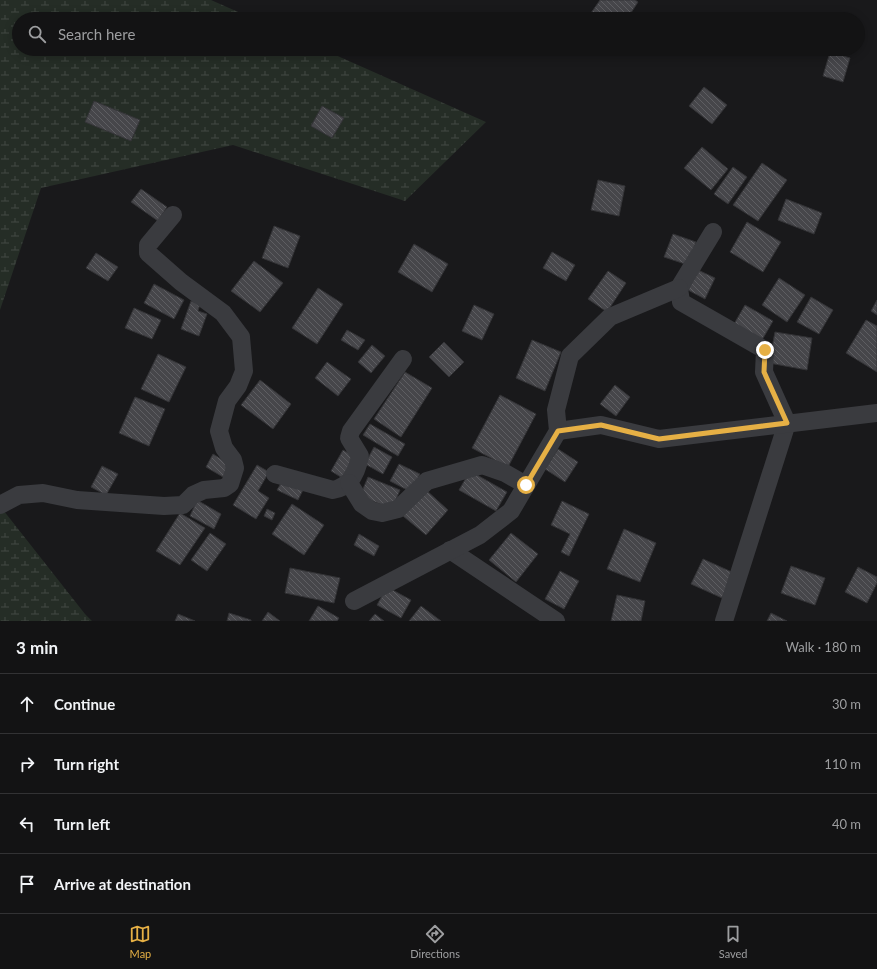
<!DOCTYPE html>
<html lang="en">
<head>
<meta charset="utf-8">
<style>
	body { margin:0; font-family:Lato,sans-serif; background:#202022; color:#f1f3f6 }
	.stop { position:absolute; width:12px; height:12px; margin:-9px; border:3px solid #e6b045; border-radius:50%; background:#fff }
	.stop.end { background:#e6b045; border-color:#fff; box-shadow:0 1px 4px #0008 }
	.list { margin:0; padding:0; list-style:none }
	h2 { display:flex; justify-content:space-between; align-items:center; height:52px; margin:0; padding:0 16px; font-size:17px }
	h2 small { font-size:13px; font-weight:400; color:#9d9ea0 }
	.list li { display:grid; grid-template-columns:26px 1fr auto; gap:12px; align-items:center; box-sizing:border-box; height:60px; padding:0 16px; border-top:1px solid #323234 }
	.list b { display:block; font-size:15px; white-space:nowrap }
	.list em { font-size:13px; font-style:normal; color:#9d9ea0 }
	.icon { flex:none; width:22px; height:22px; fill:none; stroke:currentColor; stroke-width:2; stroke-linecap:round; stroke-linejoin:round }
	.map { position:relative; flex:none; width:877px; height:621px; overflow:hidden }
	.search { position:absolute; background:#131314; box-shadow:0 2px 10px #0003; left:12px; right:12px; top:12px; height:44px; display:flex; align-items:center; gap:10px; box-sizing:border-box; padding:0 14px; border-radius:22px; color:#9d9ea0; font-size:15px }
	.sheet { height:292px; background:#131314 }
	nav { display:flex; justify-content:space-around; align-items:center; box-sizing:border-box; height:56px; border-top:1px solid #323234; background:#131314; font-size:11px; color:#9d9ea0 }
	nav a { display:grid; justify-items:center; gap:2px }
	nav .on { color:#e6b045 }
	.map>svg:first-child { display:block }
	.wetland { fill:url(#wetland-marsh) }
	.building { fill:url(#building-back-hatch); stroke:#333336 }
	.lines { fill:none; stroke-linecap:round; stroke-linejoin:round }
	.minor { stroke:#3a3b3f; stroke-width:18 }
	.route { stroke:#e6b045; stroke-width:5 }
</style>
</head>
<body>
<div class="map">
<svg width="877" height="621" viewBox="0 0 877 621">
	<defs>
		<pattern id="wetland-marsh" width="20" height="14" patternUnits="userSpaceOnUse"><rect width="20" height="14" fill="#252d26"/><path d="M1 5h8M5 5V1M11 12h8M15 12V8" fill="none" stroke="#424943"/></pattern>
		<pattern id="building-back-hatch" width="6" height="6" patternUnits="userSpaceOnUse"><rect width="6" height="6" fill="#46464a"/><path d="M-1 5l2 2M0 0l6 6M5-1l2 2" fill="none" stroke="#5e5e62"/></pattern>
	</defs>
	<rect width="100%" height="100%" fill="#19191b"/>
	<g class="wetland">
		<path d="M0 0H211L254 19H19V49H322L486 122 405 201 233 145 41 188 0 310Z"/>
		<path d="M0 506 85 614 92 621H0Z"/>
	</g>
	<g class="building">
		<path d="M600 0H635L638 2 627 19H600L591 13Z"/>
		<path d="M830 52 850 58 843 82 823 76Z"/>
		<path d="M704 87 727 105 712 124 689 106Z"/>
		<path d="M94 101 140 120 131 141 85 122Z"/>
		<path d="M322 106 344 118 332 138 311 126Z"/>
		<path d="M702 147 728 169 711 190 684 168Z"/>
		<path d="M762 163 787 180 758 221 733 205Z"/>
		<path d="M733 167 747 177 728 204 714 194Z"/>
		<path d="M598 180 625 186 619 216 591 210Z"/>
		<path d="M141 189 167 207 158 221 131 202Z"/>
		<path d="M786 199 822 213 814 234 778 220Z"/>
		<path d="M747 222 781 242 763 272 730 252Z"/>
		<path d="M274 226 300 236 288 268 262 258Z"/>
		<path d="M673 234 696 242 688 265 664 257Z"/>
		<path d="M414 244 448 264 432 292 398 272Z"/>
		<path d="M552 252 575 265 566 281 543 268Z"/>
		<path d="M96 253 118 267 108 281 86 268Z"/>
		<path d="M254 261 283 283 260 312 231 291Z"/>
		<path d="M698 270 715 278 705 299 688 290Z"/>
		<path d="M608 271 626 283 607 312 588 299Z"/>
		<path d="M779 278 805 295 787 322 762 305Z"/>
		<path d="M154 284 184 300 174 319 144 303Z"/>
		<path d="M318 288 343 304 317 344 292 328Z"/>
		<path d="M811 297 833 310 819 334 797 322Z"/>
		<path d="M877 300V315L871 311Z"/>
		<path d="M191 301 200 304 198 311 207 314 199 336 181 329Z"/>
		<path d="M474 305 494 314 482 340 462 331Z"/>
		<path d="M745 305 773 321 762 340 734 324Z"/>
		<path d="M134 308 161 320 152 339 125 328Z"/>
		<path d="M866 320 877 326V372L846 353Z"/>
		<path d="M347 330 365 340 358 350 341 340Z"/>
		<path d="M775 332 812 338 807 370 769 363Z"/>
		<path d="M532 340 561 352 545 391 516 378Z"/>
		<path d="M444 342 464 362 449 377 429 357Z"/>
		<path d="M372 345 385 356 371 373 358 362Z"/>
		<path d="M158 354 186 367 169 402 141 389Z"/>
		<path d="M327 362 351 379 338 396 315 378Z"/>
		<path d="M405 372 432 388 401 437 374 419Z"/>
		<path d="M260 380 291 404 273 429 241 405Z"/>
		<path d="M615 385 630 397 616 416 600 404Z"/>
		<path d="M500 395 536 414 508 467 472 448Z"/>
		<path d="M135 397 165 409 149 446 119 433Z"/>
		<path d="M370 424 405 444 398 456 363 435Z"/>
		<path d="M374 447 392 457 383 474 365 464Z"/>
		<path d="M558 449 578 462 565 482 545 469Z"/>
		<path d="M343 450 356 457 344 479 331 471Z"/>
		<path d="M213 454 231 465 223 477 206 467Z"/>
		<path d="M399 464 420 474 411 492 390 481Z"/>
		<path d="M257 465 269 472 258 491 269 498 256 519 233 505Z"/>
		<path d="M102 466 118 474 106 495 91 487Z"/>
		<path d="M470 471 507 492 496 511 459 490Z"/>
		<path d="M368 477 400 490 392 509 360 496Z"/>
		<path d="M283 480 303 490 298 500 277 490Z"/>
		<path d="M426 490 448 510 426 535 403 516Z"/>
		<path d="M197 500 221 514 214 529 190 516Z"/>
		<path d="M562 501 589 514 569 556 561 552 570 534 551 525Z"/>
		<path d="M292 504 324 525 304 555 272 534Z"/>
		<path d="M267 509 275 513 272 520 264 516Z"/>
		<path d="M180 513 205 528 180 565 156 551Z"/>
		<path d="M624 529 656 543 640 582 607 569Z"/>
		<path d="M210 533 226 544 207 571 191 560Z"/>
		<path d="M511 533 538 554 516 582 489 560Z"/>
		<path d="M359 534 379 546 374 556 354 545Z"/>
		<path d="M703 559 734 573 722 598 691 584Z"/>
		<path d="M791 566 825 578 815 605 781 593Z"/>
		<path d="M858 567 877 577V583L867 603 845 592Z"/>
		<path d="M290 568 340 578 334 603 285 593Z"/>
		<path d="M560 571 579 581 564 609 545 599Z"/>
		<path d="M387 587 411 600 401 618 377 605Z"/>
		<path d="M617 595 645 601 641 621H611Z"/>
		<path d="M318 606 339 618 337 621H309Z"/>
		<path d="M421 606 441 621H409Z"/>
		<path d="M268 612 280 621H262Z"/>
		<path d="M229 613 251 620V621H227Z"/>
		<path d="M771 613 787 621H767Z"/>
		<path d="M178 614 195 621H175Z"/>
		<path d="M375 614 384 621H369Z"/>
	</g>
	<g class="lines">
		<g class="minor">
			<path d="M713 232 679 288 681 302 765 350 764 372 787 423 724 621"/>
			<path d="M558 431 601 425 659 439 877 413"/>
			<path d="M275 474 333 490C350 487 357 472 360 456L349 438 351 431 403 359"/>
			<path d="M349 483 362 504 372 511 382 513 398 509 427 481 482 465 505 473 526 485"/>
			<path d="M0 505 19 495 43 493 77 500 164 506 183 505 193 495 204 490 224 488 230 484 235 468 233 460 224 448 219 431 227 401 238 386 244 371 241 337 223 313 181 282 148 253V245L173 215"/>
			<path d="M450 550 556 621"/>
			<path d="M354 601 480 535 511 511 558 431 556 410 570 356 610 317 679 288"/>
		</g>
	</g>
	<g class="lines">
		<path class="route" d="M526 485 558 431 601 425 659 439 787 423 764 372 765 350"/>
	</g>
</svg>
<div class="stop" style="left:526px;top:485px"></div>
<div class="stop end" style="left:765px;top:350px"></div>
<div class="search"><svg class="icon" aria-label="search" viewBox="0 0 24 24"><circle cx="10" cy="10" r="6"/><path d="M15 15l6 6"/></svg>Search here</div>
</div>
<section class="sheet">
<h2>3 min<small>Walk · 180 m</small></h2>
<ul class="list">
<li><svg class="icon" aria-label="ahead" viewBox="0 0 24 24"><path d="M12 20V5M6 11l6-6 6 6"/></svg><div><b>Continue</b></div><em>30 m</em></li>
<li><svg class="icon" aria-label="right" viewBox="0 0 24 24"><path d="M7 20v-9h11M14 6l5 5-5 5"/></svg><div><b>Turn right</b></div><em>110 m</em></li>
<li><svg class="icon" aria-label="left" viewBox="0 0 24 24"><path d="M17 20v-9H6M10 6l-5 5 5 5"/></svg><div><b>Turn left</b></div><em>40 m</em></li>
<li><svg class="icon" aria-label="arrive" viewBox="0 0 24 24"><path d="M6 21V4h12l-3 4 3 4H6"/></svg><div><b>Arrive at destination</b></div></li>
</ul>
</section>
<nav>
<a class="on"><svg class="icon" aria-label="map" viewBox="0 0 24 24"><path d="M3 6l6-2 6 2 6-2v14l-6 2-6-2-6 2zM9 4v14M15 6v14"/></svg>Map</a>
<a><svg class="icon" aria-label="directions" viewBox="0 0 24 24"><path d="M12 3l9 9-9 9-9-9zM9 14v-3h6M13 9l2 2-2 2"/></svg>Directions</a>
<a><svg class="icon" aria-label="saved" viewBox="0 0 24 24"><path d="M7 4h10v16l-5-4-5 4z"/></svg>Saved</a>
</nav>
</body>
</html>
